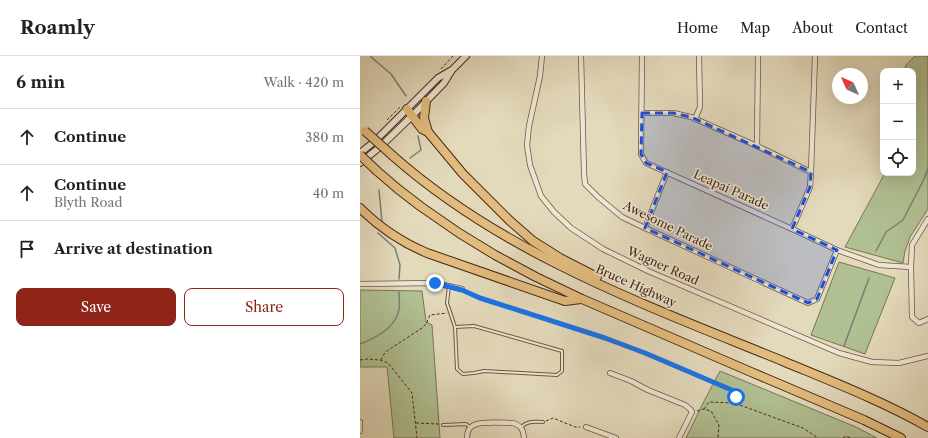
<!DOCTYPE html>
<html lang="en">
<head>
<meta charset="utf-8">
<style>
	body { margin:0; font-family:"Libre Caslon Text",serif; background:#f6f6f6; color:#222 }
	.controls { position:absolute; right:12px; top:12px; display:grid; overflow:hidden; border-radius:8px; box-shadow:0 4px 16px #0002 }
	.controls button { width:36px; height:36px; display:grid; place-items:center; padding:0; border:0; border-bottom:1px solid #e0e0e0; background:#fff; color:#222; font:20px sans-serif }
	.compass { position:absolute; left:472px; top:12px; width:36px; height:36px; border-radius:50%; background:#fff; box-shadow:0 4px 16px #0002; rotate:315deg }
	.stop { position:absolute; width:12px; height:12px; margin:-9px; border:3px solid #1a73e8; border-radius:50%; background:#fff }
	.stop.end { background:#1a73e8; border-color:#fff; box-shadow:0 1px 4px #0008 }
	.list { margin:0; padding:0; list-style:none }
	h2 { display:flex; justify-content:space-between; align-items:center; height:52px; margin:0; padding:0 16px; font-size:17px }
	h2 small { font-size:13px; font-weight:400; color:#767676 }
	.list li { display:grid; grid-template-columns:26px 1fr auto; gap:12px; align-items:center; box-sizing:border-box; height:56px; padding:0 16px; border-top:1px solid #e0e0e0 }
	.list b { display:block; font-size:15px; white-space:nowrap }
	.list p { margin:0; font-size:13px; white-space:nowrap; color:#767676 }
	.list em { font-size:13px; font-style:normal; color:#767676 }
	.actions { display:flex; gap:8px; padding:12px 16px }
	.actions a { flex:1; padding:9px 0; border:1px solid #8f2418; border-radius:8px; text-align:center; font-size:14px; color:#8f2418 }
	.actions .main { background:#8f2418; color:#fff }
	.icon { flex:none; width:22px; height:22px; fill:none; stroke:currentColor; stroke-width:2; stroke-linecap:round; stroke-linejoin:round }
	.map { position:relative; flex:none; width:568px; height:382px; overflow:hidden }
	header { display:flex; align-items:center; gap:24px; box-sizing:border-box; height:56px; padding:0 20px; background:#fff; border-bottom:1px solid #e0e0e0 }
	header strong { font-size:19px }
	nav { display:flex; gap:22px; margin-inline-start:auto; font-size:14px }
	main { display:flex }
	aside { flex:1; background:#fff }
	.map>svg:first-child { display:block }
	.green { fill:#b0c093; stroke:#7c7456 }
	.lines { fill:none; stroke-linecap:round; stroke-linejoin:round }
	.stream { stroke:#778073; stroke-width:1.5 }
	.lane-casing { stroke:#705541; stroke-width:4 }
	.street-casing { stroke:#705541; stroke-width:6 }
	.secondary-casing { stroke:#492918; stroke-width:8 }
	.highway-casing { stroke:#492918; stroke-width:10 }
	.path { stroke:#492918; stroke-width:1; stroke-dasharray:3 2; stroke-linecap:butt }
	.lane { stroke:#ede6d3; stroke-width:2 }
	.street { stroke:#ede6d3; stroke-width:4.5 }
	.secondary { stroke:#ede6d3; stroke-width:6 }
	.highway { stroke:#e2bc7e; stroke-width:8 }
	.highway-bridge-casing { stroke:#492918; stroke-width:10; stroke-linecap:butt }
	.highway-bridge { stroke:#e2bc7e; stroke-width:8 }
	.route { stroke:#1a73e8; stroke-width:5 }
	.marked { fill:#1d4ed8; fill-opacity:0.2; stroke:#1d4ed8; stroke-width:3; stroke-dasharray:8 5; stroke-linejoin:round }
	.labels { text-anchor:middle; stroke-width:3; stroke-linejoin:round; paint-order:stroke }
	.street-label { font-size:12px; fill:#492918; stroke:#ede6d3 }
</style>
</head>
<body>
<header>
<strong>Roamly</strong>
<nav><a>Home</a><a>Map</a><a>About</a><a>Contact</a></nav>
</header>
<main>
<aside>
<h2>6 min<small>Walk · 420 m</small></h2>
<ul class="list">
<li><svg class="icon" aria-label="ahead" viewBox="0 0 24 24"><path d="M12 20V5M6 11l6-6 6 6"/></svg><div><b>Continue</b></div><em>380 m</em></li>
<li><svg class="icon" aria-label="ahead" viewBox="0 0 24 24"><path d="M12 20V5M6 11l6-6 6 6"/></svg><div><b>Continue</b><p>Blyth Road</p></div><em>40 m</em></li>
<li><svg class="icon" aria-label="arrive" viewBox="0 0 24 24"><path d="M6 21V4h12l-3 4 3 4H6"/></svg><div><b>Arrive at destination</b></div></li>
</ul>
<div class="actions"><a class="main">Save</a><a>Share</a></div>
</aside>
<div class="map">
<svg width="568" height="382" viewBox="0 0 568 382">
	<rect width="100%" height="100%" fill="#e3d9bb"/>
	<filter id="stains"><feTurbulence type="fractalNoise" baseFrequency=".005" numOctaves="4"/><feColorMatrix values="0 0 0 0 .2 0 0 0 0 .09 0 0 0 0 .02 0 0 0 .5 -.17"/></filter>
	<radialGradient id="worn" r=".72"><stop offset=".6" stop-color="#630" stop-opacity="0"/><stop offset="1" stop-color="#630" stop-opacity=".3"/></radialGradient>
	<g class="green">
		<path d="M555 0H568V153L550 181 545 195 543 207 485 191 525 117H553V15H545L546 9Z"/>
		<path d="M479 206 535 222 505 298 451 279Z"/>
		<path d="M0 234 62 235 66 266 72 269 80 382H34L27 311H0Z"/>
		<path d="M360 315 496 371 517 382H326L342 349Z"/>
	</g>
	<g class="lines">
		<g class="stream">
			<path d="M11 0V1L31 18 46 40"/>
			<path d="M50 102 61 94 58 80"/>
			<path d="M19 134 22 166"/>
			<path d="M18 177 35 192 40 209 39 223"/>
			<path d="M516 195 526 176 543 164 564 123 568 112"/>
			<path d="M0 288C16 282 36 272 39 253 40 248 39 242 39 236"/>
			<path d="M484 290 509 222"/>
		</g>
		<g class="lane-casing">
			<g id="lane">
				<path d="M89 230 87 247 95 271 114 270 202 295V315L197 319 124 315 114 317 103 318 97 313 95 271"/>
				<path d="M83 369 106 368 110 371"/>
				<path d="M161 371C169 364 174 366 183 366"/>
			</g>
		</g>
		<g class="street-casing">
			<g id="street">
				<path d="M182 0 180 20 169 70 167 89 170 109 181 140 194 156 211 172 243 193 288 215 479 297 512 306 539 307 568 300"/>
				<path d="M221 0 224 117 225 128 238 141 262 161 285 172 448 247 457 243 477 194"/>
				<path d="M282 0 281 98 286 107 432 173 477 194 519 209 551 211"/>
				<path d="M282 57H313L331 61 397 90 451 116"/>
				<path d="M335 63 340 51 339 0"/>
				<path d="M397 90 398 0"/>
				<path d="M568 163 552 189 551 211 552 261 559 267 568 263"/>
				<path d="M285 172 307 116"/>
				<path d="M432 173 450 131 451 116 455 0"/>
				<path d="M0 228 75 227 102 233"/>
				<path d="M250 317 271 325 288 334 325 349 330 353 332 356 319 382"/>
				<path d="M0 366V375"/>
				<path d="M226 371 256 382"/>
				<path d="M107 382C107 376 109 371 114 369 122 365 144 367 153 367 162 370 163 374 164 382"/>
			</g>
		</g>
		<g class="secondary-casing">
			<g id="secondary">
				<path d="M0 97 14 86 78 22 90 15"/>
				<path d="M0 107 20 91 52 60 84 27 92 14 106 0"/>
			</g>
		</g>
		<g class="highway-casing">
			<g id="highway">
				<path d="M66 45 64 62 68 76"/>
				<path d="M47 53 62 73 68 76 103 118 149 164 173 185 200 202 237 221"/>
				<path d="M33 100C145 199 288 250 425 306 473 326 522 345 568 371"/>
				<path d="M17 115 38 133 60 150 99 177 135 199 176 221 222 243 391 316 504 364 541 382"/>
				<path d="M0 152C20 172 41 186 67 197L205 245 221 243"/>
			</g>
		</g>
		<g class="path">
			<path d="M81 13 93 0"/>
			<path d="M27 64 41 50"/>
			<path d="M106 235 120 242 245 282 285 297 374 335 376 341 374 347"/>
			<path d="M0 304 7 303 20 304 28 307 52 337 57 382"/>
			<path d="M21 304 24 298 27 295 62 272 66 268 70 259 87 257"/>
			<path d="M344 353 349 346 374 347 443 372 458 382"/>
			<path d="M337 355 344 353 351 355 359 369 358 382"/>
			<path d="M186 365 193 362 215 371H220"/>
			<path d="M56 367 79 368"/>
			<path d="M483 382 486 380 491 382"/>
		</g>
		<use href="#lane" class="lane"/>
		<use href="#street" class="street"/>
		<use href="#secondary" class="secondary"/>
		<use href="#highway" class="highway"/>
		<g class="highway-bridge-casing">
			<g id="highway-bridge">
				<path d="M5 75 33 100"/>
				<path d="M0 99 17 115"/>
			</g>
		</g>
		<use href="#highway-bridge" class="highway-bridge"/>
	</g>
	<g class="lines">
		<path class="route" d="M75 227 102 234 120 242 245 282 285 297 374 335 376 341"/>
	</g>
	<path class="marked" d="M282 57H313L331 61 451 116 450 131 432 173 477 194 457 243 448 247 285 172 307 116 286 107 281 98Z"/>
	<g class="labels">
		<g class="street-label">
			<text transform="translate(371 134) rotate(24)" y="4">Leapai Parade</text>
			<text transform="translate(308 170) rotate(26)" y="4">Awesome Parade</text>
			<text transform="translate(303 210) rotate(24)" y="4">Wagner Road</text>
			<text transform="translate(276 230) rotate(24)" y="4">Bruce Highway</text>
		</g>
	</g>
	<rect width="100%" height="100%" filter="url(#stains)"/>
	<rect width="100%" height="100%" fill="url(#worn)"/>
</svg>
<div class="controls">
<button>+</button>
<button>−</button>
<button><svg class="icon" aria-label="locate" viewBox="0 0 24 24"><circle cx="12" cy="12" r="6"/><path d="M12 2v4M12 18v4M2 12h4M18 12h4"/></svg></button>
</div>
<svg class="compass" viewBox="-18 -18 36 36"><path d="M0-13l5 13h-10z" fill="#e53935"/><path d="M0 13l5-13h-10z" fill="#767676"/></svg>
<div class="stop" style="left:376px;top:341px"></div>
<div class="stop end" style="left:75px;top:227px"></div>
</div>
</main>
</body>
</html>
